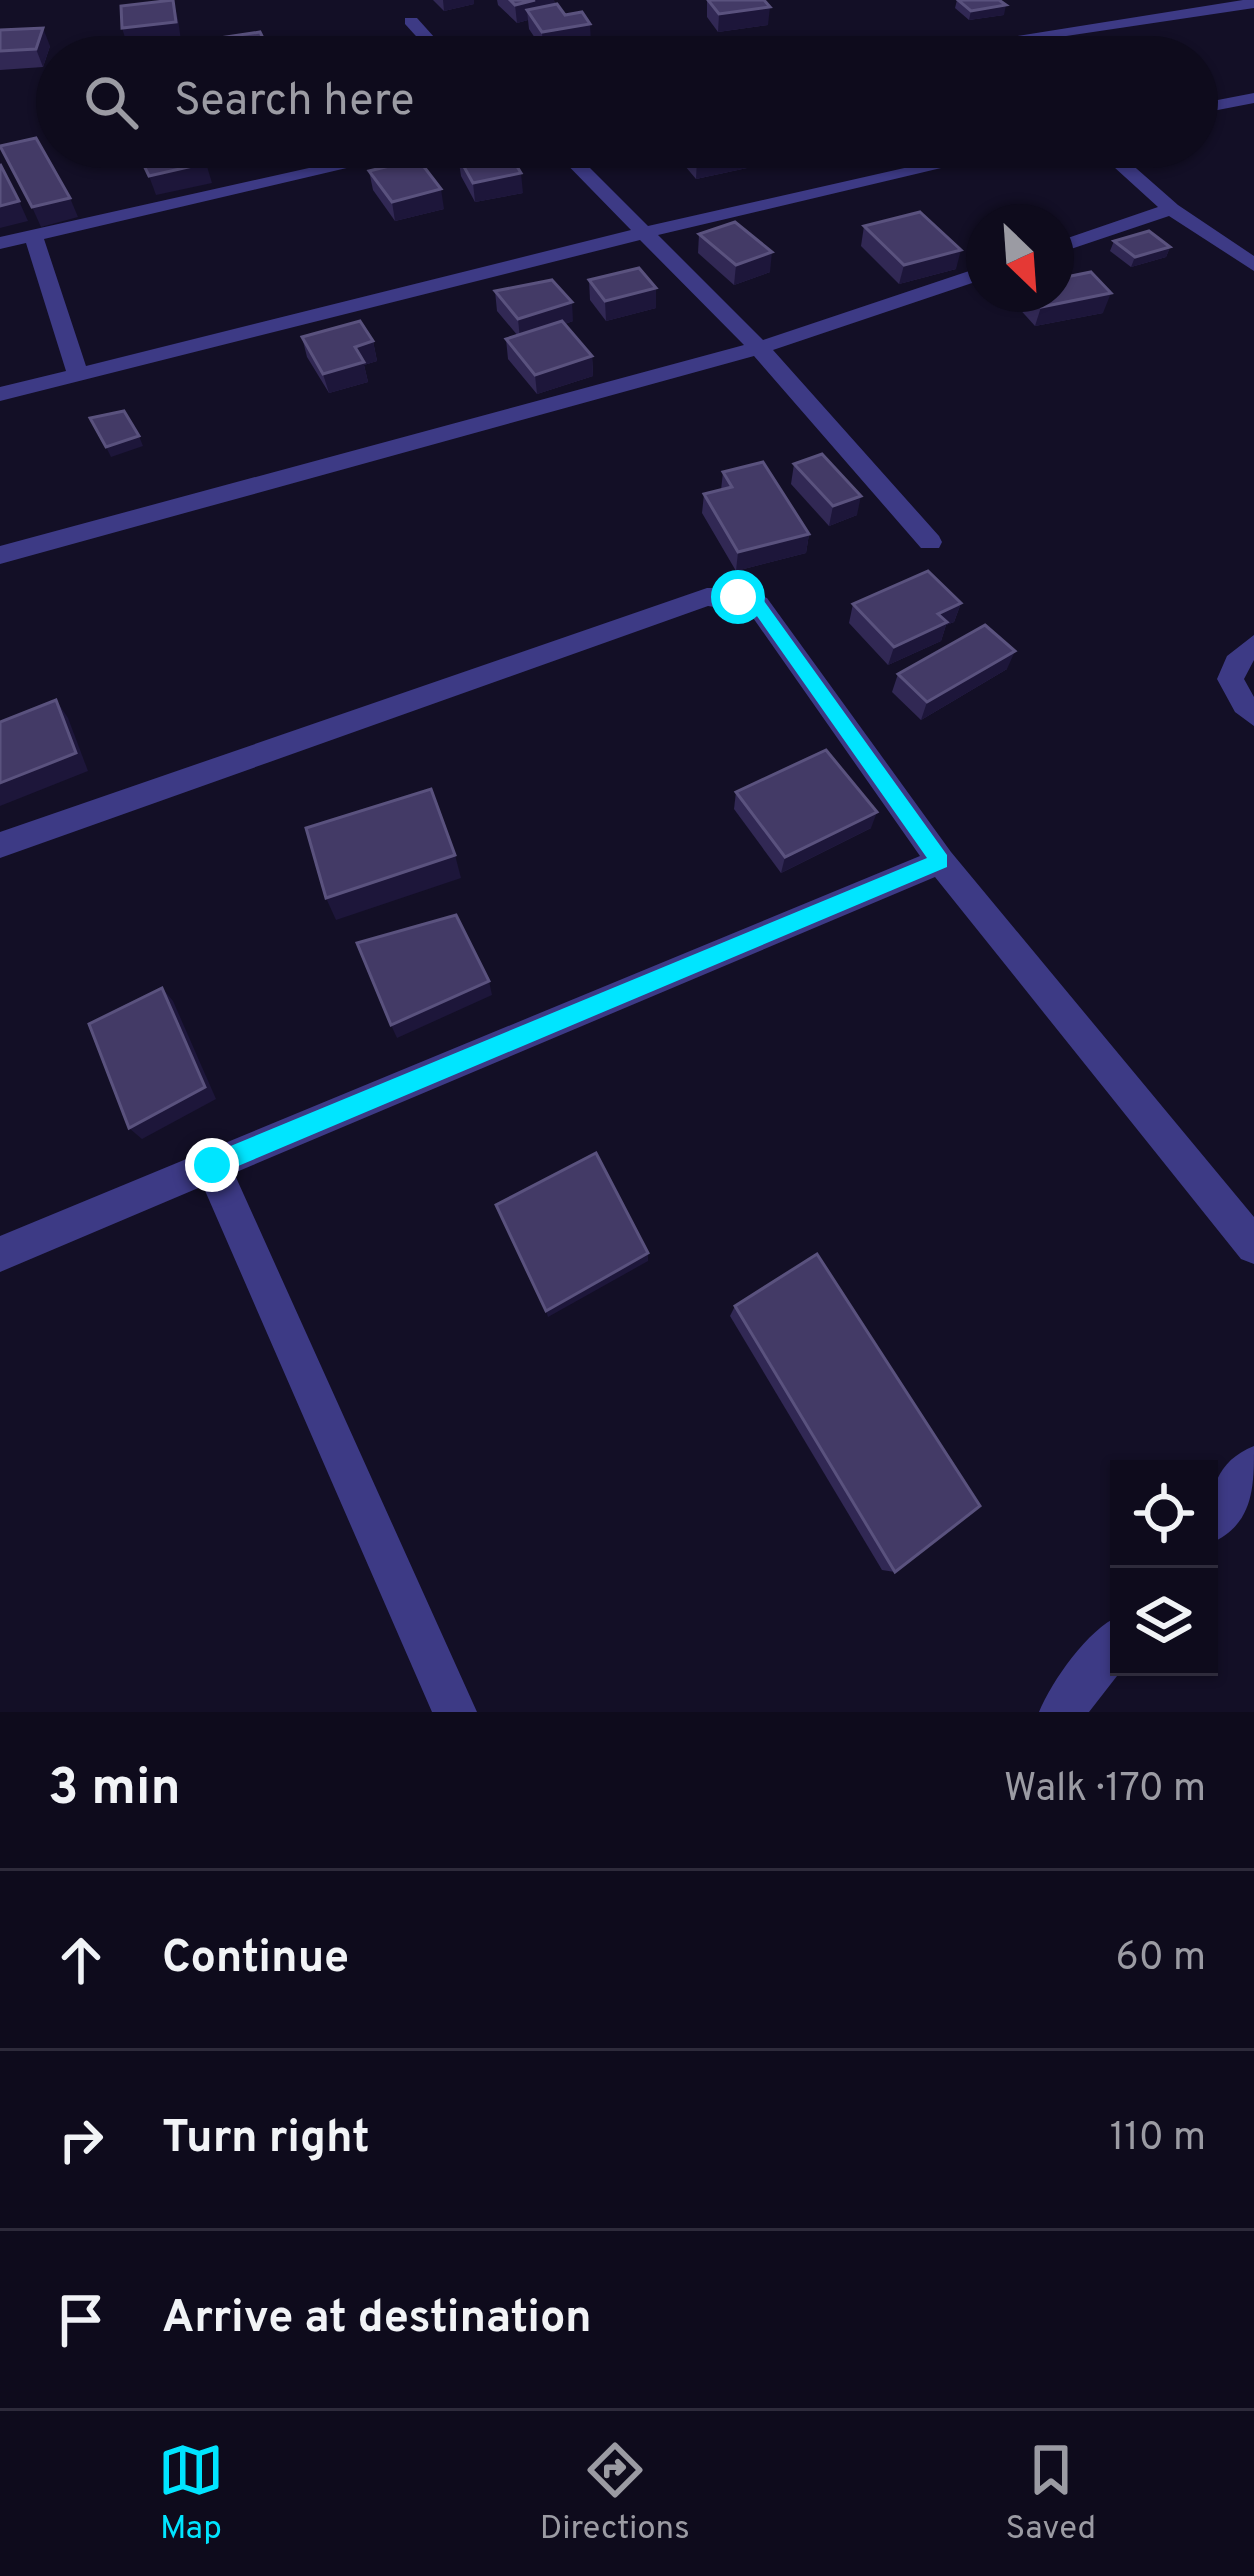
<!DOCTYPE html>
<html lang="en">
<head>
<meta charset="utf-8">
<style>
	body { margin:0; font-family:Overpass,sans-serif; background:#171425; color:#f1f3f6 }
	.controls { position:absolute; right:36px; bottom:36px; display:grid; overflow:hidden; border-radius:0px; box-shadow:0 3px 9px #0004 }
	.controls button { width:108px; height:108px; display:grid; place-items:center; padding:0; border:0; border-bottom:3px solid #2e2b3b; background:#0e0b1c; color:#f1f3f6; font:60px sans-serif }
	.compass { position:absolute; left:966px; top:204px; width:108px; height:108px; border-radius:50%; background:#0e0b1c; box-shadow:0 3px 9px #0004; rotate:155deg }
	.stop { position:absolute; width:36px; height:36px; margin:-27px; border:9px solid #00e5ff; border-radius:50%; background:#fff }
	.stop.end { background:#00e5ff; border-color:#fff; box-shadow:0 3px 12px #0008 }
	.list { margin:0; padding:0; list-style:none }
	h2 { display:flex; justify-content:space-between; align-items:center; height:156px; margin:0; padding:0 48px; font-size:51px }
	h2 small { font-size:39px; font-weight:400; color:#9b9ba3 }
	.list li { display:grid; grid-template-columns:78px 1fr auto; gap:36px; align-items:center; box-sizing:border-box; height:180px; padding:0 48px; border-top:3px solid #2e2b3b }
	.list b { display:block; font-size:45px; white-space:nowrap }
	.list em { font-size:39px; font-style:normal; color:#9b9ba3 }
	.icon { flex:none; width:66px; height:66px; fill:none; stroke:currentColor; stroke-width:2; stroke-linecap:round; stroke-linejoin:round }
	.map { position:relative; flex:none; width:1254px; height:1712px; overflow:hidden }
	.search { position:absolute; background:#0e0b1c; box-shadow:0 3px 9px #0004; left:36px; right:36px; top:36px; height:132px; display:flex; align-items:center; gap:30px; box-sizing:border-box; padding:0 42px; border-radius:66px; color:#9b9ba3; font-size:45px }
	.sheet { height:696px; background:#0e0b1c }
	nav { display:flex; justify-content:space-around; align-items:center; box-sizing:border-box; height:168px; border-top:3px solid #2e2b3b; background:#0e0b1c; font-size:33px; color:#9b9ba3 }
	nav a { display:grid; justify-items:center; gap:6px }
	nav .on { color:#00e5ff }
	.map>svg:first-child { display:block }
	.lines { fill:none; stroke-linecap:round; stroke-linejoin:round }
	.minor { fill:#3d3a85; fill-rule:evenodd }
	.wall { fill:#312854 }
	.shaded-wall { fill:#1d163a }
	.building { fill:#433a66; stroke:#5a527e; stroke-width:3 }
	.route { fill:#00e5ff }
</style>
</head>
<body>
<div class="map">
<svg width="1254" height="1712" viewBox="0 0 1254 1712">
	<rect width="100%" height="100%" fill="#130f26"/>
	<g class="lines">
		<g class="minor">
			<path d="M1243 0H1254V8L925 57H885Z"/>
			<path d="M405 18H417L452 57H435L405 24Z"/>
			<path d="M1254 93V103L1197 114V104Z"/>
			<path d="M403 147H436L44 239 86 366 631 230 550 147H569L648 226 997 147H1030L658 235 763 340 984 266V279L773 350 939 536 942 542 939 548H921L754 356 0 564V546L744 345 640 240 0 401V387L66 371 26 243 0 249V237Z"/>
			<path d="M1092 147H1112L1178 205 1254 256V271L1169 216 1056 254V242L1158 207Z"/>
			<path d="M707 588H738L767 598 951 852 1254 1217V1264L1241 1259 935 877 234 1173 477 1712H432L203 1186 0 1272V1236L920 856 749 612 708 606 0 858V832Z"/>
			<path d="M1254 635V660L1244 679 1254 697V726L1235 712 1217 679 1227 656Z"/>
			<path d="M1254 1446C1254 1487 1254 1525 1209 1544 1209 1502 1209 1464 1254 1446Z"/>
			<path d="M1119 1616V1667H1124L1089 1712H1039C1052 1681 1088 1629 1119 1616Z"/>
		</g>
	</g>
	<g class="wall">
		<path d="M433 0H474V4L444 11Z"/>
		<path d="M497 0H554L555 5 591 43 543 50 529 29 528 20 517 23 498 5Z"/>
		<path d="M707 0 768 25 718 32 707 17Z"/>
		<path d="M957 0H999L1004 15 969 20 955 8Z"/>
		<path d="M0 30 50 46 43 67 0 70Z"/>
		<path d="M326 147H379L341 160Z"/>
		<path d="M674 147H747V168L696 179 674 153Z"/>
		<path d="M458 156 523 193 475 202 461 176Z"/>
		<path d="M369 171 444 209 395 221 373 190Z"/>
		<path d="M864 226 956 269 899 284 861 246Z"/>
		<path d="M699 234 770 272 734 285 698 253Z"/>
		<path d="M1114 241 1170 247 1166 257 1131 267 1110 251Z"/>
		<path d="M589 280 656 308 606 321 590 300Z"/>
		<path d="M495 291 573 321 565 324 592 356 593 376 537 394 508 359 506 339 518 336 497 311Z"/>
		<path d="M1020 294H1056L1103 313 1035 326 1016 305Z"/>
		<path d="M302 337 373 341 377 361 364 365 368 382 329 393 307 357Z"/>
		<path d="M794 464 857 515 829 526 791 484Z"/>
		<path d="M723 472 809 534 806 553 736 571 702 513 704 494 721 490Z"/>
		<path d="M961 603 954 622 946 625 941 641 888 665 849 623 853 604Z"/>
		<path d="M1007 669 921 720 892 692 898 674Z"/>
		<path d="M736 792 871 828 781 873 734 809Z"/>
		<path d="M735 1306 895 1572 882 1570 730 1316Z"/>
	</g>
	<g class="shaded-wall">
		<path d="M173 0 178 19 181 41 128 47 122 28Z"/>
		<path d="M443 0H474V4L444 11Z"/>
		<path d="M535 0H554L555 14 527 10 528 20 517 23 515 5Z"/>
		<path d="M1006 5 1004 15 969 20 971 11Z"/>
		<path d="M770 7 768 25 718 32 719 14Z"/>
		<path d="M590 24 591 43 543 50 542 32Z"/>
		<path d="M43 28 50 46 43 67 36 49Z"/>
		<path d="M266 44 270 57H246L243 48Z"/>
		<path d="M338 147H379L341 160Z"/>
		<path d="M748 149 747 168 696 179 697 159Z"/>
		<path d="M206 163 212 183 156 195 149 176Z"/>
		<path d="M521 173 523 193 475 202 473 183Z"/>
		<path d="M441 189 444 209 395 221 392 202Z"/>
		<path d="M70 198 78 217 41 227 32 207Z"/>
		<path d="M19 201 28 221 0 228V206Z"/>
		<path d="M1170 247 1166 257 1131 267 1135 257Z"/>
		<path d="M961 250 956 269 899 284 904 265Z"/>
		<path d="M772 252 770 272 734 285 736 265Z"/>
		<path d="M656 288V308L606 321 605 301Z"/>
		<path d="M1111 293 1103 313 1035 326 1041 307Z"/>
		<path d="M572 302 573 321 520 339 518 319Z"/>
		<path d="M373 341 377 361 364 365 368 382 329 393 323 374 355 347Z"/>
		<path d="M592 356 593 376 537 394 535 375Z"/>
		<path d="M139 436 143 446 111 457 106 447Z"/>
		<path d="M861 496 857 515 829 526 833 506Z"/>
		<path d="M809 534 806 553 736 571 738 552Z"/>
		<path d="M961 603 954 622 946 625 941 641 888 665 894 647 938 614Z"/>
		<path d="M1015 651 1007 669 921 720 927 702Z"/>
		<path d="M56 700 68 718 88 771 0 806V783Z"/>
		<path d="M877 812 871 828 781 873 785 857Z"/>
		<path d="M455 855 461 878 336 920 326 898Z"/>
		<path d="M489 981 492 995 397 1038 391 1025Z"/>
		<path d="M162 988 173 1001 216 1099 142 1139 129 1128Z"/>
		<path d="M648 1253V1261L548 1317 546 1311Z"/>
	</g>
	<g class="building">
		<path d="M173 0 176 22 122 28 121 6Z"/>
		<path d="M510 0H535L515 5Z"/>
		<path d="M708 0H764L770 7 719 14Z"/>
		<path d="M958 0H999L1006 5 971 11Z"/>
		<path d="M557 4 565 15 582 12 590 24 542 32 527 10Z"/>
		<path d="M43 28 36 49 0 51V30Z"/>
		<path d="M260 32 266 44 243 48 247 57H221L213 39Z"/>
		<path d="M36 138 70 198 32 207 0 146Z"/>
		<path d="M177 147H197L206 163 149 176 139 155Z"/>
		<path d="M686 147H747L748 149 697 159Z"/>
		<path d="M506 148 521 173 473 183 458 156Z"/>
		<path d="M418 159 441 189 392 202 369 171Z"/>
		<path d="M0 164 19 201 0 206Z"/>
		<path d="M920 212 961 250 904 265 864 226Z"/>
		<path d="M735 222 772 252 736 265 699 234Z"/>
		<path d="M1149 231 1170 247 1135 257 1114 241Z"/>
		<path d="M639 268 656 288 605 301 589 280Z"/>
		<path d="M1091 272 1111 293 1041 307 1030 294H1056V279Z"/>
		<path d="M552 280 572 302 518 319 495 291Z"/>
		<path d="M360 321 373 341 355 347 364 362 323 374 302 337Z"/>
		<path d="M562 321 592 356 535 375 506 339Z"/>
		<path d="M124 411 139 436 106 447 90 418Z"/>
		<path d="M822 454 861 496 833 506 794 464Z"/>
		<path d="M763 462 809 534 738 552 704 494 732 487 723 472Z"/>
		<path d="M928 571 961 603 938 614 947 622 894 647 853 604Z"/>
		<path d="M985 625 1015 651 927 702 898 674Z"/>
		<path d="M56 700 76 753 0 783V722Z"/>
		<path d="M826 750 877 812 785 857 736 792Z"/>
		<path d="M431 789 455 855 326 898 306 828Z"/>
		<path d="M456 915 489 981 391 1025 357 943Z"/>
		<path d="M162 988 205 1087 129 1128 89 1024Z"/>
		<path d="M596 1153 648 1253 546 1311 496 1205Z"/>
		<path d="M817 1254 980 1506 895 1572 735 1306Z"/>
	</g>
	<path class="route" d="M738 591 764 601 947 855V867L212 1177 204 1173V1157L927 858 752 609 730 597Z"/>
</svg>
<div class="controls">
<button><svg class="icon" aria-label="locate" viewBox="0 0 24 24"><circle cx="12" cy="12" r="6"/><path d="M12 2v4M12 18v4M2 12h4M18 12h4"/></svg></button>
<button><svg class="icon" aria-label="layers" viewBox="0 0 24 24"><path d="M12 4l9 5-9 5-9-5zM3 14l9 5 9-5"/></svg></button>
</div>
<svg class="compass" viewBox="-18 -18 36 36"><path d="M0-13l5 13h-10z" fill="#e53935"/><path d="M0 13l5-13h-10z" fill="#9b9ba3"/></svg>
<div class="stop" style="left:738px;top:597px"></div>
<div class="stop end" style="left:212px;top:1165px"></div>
<div class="search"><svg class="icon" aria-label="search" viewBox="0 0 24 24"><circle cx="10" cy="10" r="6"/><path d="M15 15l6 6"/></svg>Search here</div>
</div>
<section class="sheet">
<h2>3 min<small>Walk · 170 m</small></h2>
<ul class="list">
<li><svg class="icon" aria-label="ahead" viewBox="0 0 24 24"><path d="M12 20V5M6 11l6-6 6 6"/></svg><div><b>Continue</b></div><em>60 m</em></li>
<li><svg class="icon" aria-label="right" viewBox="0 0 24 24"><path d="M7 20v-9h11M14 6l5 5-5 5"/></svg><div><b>Turn right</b></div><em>110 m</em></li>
<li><svg class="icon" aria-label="arrive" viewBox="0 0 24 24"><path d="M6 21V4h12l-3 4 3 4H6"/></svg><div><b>Arrive at destination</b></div></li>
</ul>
</section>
<nav>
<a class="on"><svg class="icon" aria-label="map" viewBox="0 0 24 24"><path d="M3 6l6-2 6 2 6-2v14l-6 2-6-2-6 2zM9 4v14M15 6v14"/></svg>Map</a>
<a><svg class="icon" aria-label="directions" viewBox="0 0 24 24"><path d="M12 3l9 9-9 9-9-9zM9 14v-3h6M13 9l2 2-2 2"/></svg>Directions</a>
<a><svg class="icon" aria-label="saved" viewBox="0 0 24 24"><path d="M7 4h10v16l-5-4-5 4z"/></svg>Saved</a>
</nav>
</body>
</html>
